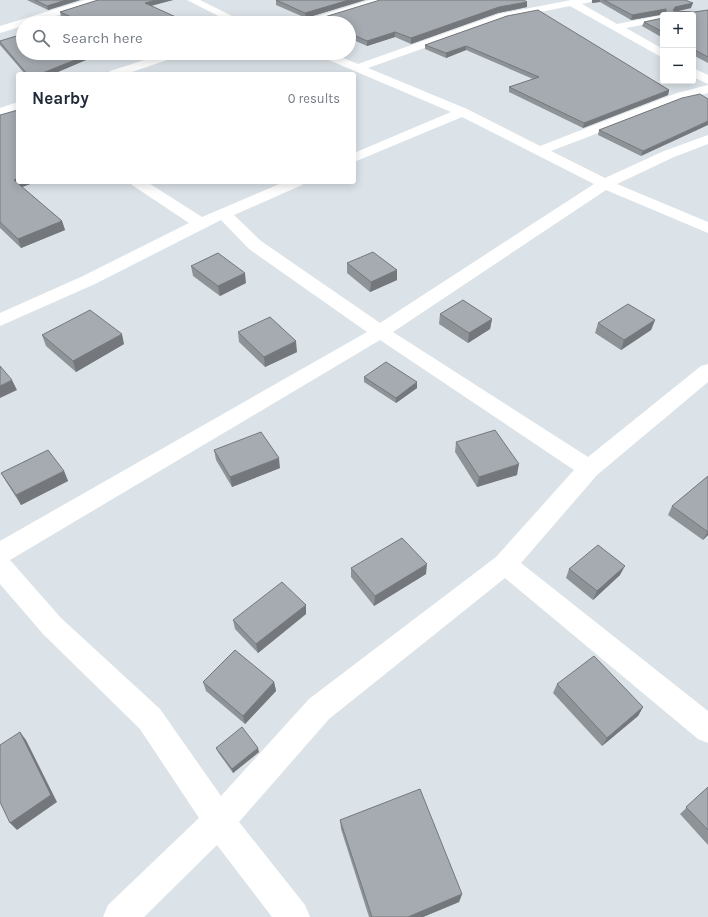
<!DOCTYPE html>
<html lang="en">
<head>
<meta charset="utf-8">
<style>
	body { margin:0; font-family:Karla,sans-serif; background:#f6f6f7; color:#1f2937 }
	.controls { position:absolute; right:12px; top:12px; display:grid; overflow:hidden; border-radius:4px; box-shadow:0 2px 10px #0003 }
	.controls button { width:36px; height:36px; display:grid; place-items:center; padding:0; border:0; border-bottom:1px solid #e0e1e3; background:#fff; color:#1f2937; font:20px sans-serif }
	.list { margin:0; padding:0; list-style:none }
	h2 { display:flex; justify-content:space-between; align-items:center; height:52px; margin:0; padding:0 16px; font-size:17px }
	h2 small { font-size:13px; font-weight:400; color:#747a83 }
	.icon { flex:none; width:22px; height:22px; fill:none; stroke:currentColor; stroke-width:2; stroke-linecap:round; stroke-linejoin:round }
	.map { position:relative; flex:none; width:708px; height:917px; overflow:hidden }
	.search { position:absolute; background:#fff; box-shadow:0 2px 10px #0003; left:16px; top:16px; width:340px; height:44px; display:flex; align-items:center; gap:10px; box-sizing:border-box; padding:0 14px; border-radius:22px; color:#747a83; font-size:15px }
	.panel { position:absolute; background:#fff; box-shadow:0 2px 10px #0003; left:16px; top:72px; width:340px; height:112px; border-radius:4px }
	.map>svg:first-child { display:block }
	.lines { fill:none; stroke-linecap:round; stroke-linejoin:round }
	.minor { fill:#fff; fill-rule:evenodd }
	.wall { fill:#8e9398 }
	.shaded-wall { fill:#74787c }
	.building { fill:#a5abb1; stroke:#74787c }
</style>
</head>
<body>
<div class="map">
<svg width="708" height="917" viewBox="0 0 708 917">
	<rect width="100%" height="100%" fill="#dce3e8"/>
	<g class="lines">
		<g class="minor">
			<path d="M85 0H101L100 2 34 23H23V26L0 33V26Z"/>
			<path d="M187 0H200L246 23H232Z"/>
			<path d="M370 0H386L385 2 317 23H301L302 21Z"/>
			<path d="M571 0H592L591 2 582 4 617 24 663 15H664L663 21 626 28 663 49V58L570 6 506 19 368 68 467 109 540 146 677 93 708 85V93L687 99 551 151 605 178 664 151 708 135V144L674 157 617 184 708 222V233L606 190 393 332 588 457 701 366 708 364V382L597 475 521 563 708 711V743L698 739 505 578 329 719 239 822 305 905 310 917H272L217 845 144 917H103L108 905 199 818 140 729 43 634 0 584V541L367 332 249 249 221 220 95 284 0 326V313L83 276 189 223 132 185 130 182H147L202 217 284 182H304L302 185 234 215 261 241 380 323 594 184 462 117 354 162V153L451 112 317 55 315 53H331L358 64 499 14ZM380 340 574 470 496 557 309 699 221 796 160 709 61 618 10 560Z"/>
			<path d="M166 53H184L182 55 126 74H108L110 71Z"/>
			<path d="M693 68 708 75V84L693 77Z"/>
			<path d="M18 102V110L0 116V108Z"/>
		</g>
	</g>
	<g class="wall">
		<path d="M27 0H80L48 10Z"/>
		<path d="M98 0H173L151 6 71 20 61 16 60 12Z"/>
		<path d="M276 0H365L306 18 276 5Z"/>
		<path d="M592 0H685L691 8 674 11 694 12 708 10V63L693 55V15H665V14L631 20 600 2 592 3Z"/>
		<path d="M527 2V7L498 13 411 44 395 37 367 46 349 38V23H318V19Z"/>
		<path d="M507 16 669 90 668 95 583 128 509 92V87L533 79 466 50 446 58 425 49V45Z"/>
		<path d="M663 18V38L642 26 644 22Z"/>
		<path d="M0 41 23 53H110L86 60 53 74H25L0 45Z"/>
		<path d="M682 98 641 156 598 135 599 130Z"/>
		<path d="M0 115 22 187 62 221 65 230 21 248 0 228Z"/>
		<path d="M347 263 397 270V280L370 292 347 273Z"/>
		<path d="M191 266 246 283 220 296 193 276Z"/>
		<path d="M440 314 492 319 490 329 468 343 439 324Z"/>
		<path d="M655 320 651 330 621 350 595 333 598 323Z"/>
		<path d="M238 332 297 352 265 367 239 342Z"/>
		<path d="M42 335 124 344 76 372 46 346Z"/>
		<path d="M364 377 417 388 396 403 364 382Z"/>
		<path d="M456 442 517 475 477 487 455 452Z"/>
		<path d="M214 450 280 468 232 487 216 460Z"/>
		<path d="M64 471 68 481 21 505 7 483 1 473Z"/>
		<path d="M708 476V535L703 540 668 515 672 506Z"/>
		<path d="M351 568 426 574 374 606 351 577Z"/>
		<path d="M569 569 620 575 593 600 566 578Z"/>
		<path d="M306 614 258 653 235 629 233 620Z"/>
		<path d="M203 682H274L276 691 245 724 206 691Z"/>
		<path d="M557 684 643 707 638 716 602 746 553 693Z"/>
		<path d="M216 748 259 752 233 773 218 752Z"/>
		<path d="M708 787V845L680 814Z"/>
		<path d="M340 820 462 894 459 902 423 917H369L341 829Z"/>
	</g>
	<g class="shaded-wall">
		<path d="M66 0H80L48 10 47 6Z"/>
		<path d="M156 0H173L146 7 145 3Z"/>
		<path d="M349 0H365L306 18 305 13Z"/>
		<path d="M592 0H600V2L592 3Z"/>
		<path d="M527 2V7L498 13 411 44V38L499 7Z"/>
		<path d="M693 3 691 8 674 12 672 15 675 7Z"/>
		<path d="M666 9 665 14 631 20 632 15Z"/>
		<path d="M395 32V37L367 46V41Z"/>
		<path d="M466 46V50L446 58V53Z"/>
		<path d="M95 53H110L86 60 53 74H40L85 56Z"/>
		<path d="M669 90 668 95 583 128 584 123Z"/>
		<path d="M708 121V125L641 156 643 151Z"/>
		<path d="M18 178V182H36L17 189 14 180Z"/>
		<path d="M62 221 65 230 21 248 18 239Z"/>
		<path d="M397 270V280L370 292 371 282Z"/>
		<path d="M245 273 246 283 220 296 218 286Z"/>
		<path d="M492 319 490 329 468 343 469 333Z"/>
		<path d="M655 320 651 330 621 350 624 340Z"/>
		<path d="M122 334 124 344 76 372 73 361Z"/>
		<path d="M296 341 297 352 265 367 264 357Z"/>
		<path d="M12 380 17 390 0 398V386Z"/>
		<path d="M417 382V388L396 403V398Z"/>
		<path d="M279 458 280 468 232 487 230 477Z"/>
		<path d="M519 464 517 475 477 487 479 477Z"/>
		<path d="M64 471 68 481 21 505 16 495Z"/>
		<path d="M708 531V535L703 540Z"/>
		<path d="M427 564 426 574 374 606 375 596Z"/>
		<path d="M625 566 620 575 593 600 597 591Z"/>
		<path d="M306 605V614L258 653 256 644Z"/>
		<path d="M274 682 276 691 245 724 243 716Z"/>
		<path d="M643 707 638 716 602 746 607 738Z"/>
		<path d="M20 732 26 740 57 802 17 830 10 823Z"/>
		<path d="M258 748 259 752 233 773 232 769Z"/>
		<path d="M462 894 459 902 423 917H408Z"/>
	</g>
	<g class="building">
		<path d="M35 0H66L47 6Z"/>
		<path d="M98 0H156L145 3 189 23H61L76 19 60 12Z"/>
		<path d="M276 0H349L305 13Z"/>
		<path d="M380 0H524L527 2 499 7 411 38 395 32 367 41 349 33V23H327L318 19Z"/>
		<path d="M604 0H685L693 3 675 7 673 11 694 12 708 10V57L693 49V15H666V9L632 15Z"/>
		<path d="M538 10 669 90 584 123 509 87 539 77 466 46 446 53 425 45 507 16Z"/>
		<path d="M663 18V32L644 22Z"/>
		<path d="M23 34V53H95L85 56 40 74H27L0 42V41Z"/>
		<path d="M700 94 708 99V121L643 151 599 130 682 98Z"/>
		<path d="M18 110V178L14 180 62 221 18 239 0 222V115Z"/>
		<path d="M373 252 397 270 371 282 347 263Z"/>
		<path d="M218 253 245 273 218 286 191 266Z"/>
		<path d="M463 300 492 319 469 333 440 314Z"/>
		<path d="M628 304 655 320 624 340 598 323Z"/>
		<path d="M90 310 122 334 73 361 42 335Z"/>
		<path d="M270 317 296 341 264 357 238 332Z"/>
		<path d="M386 362 417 382 396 398 364 377Z"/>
		<path d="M0 366 12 380 0 386Z"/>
		<path d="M495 430 519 464 479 477 456 442Z"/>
		<path d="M261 432 279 458 230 477 214 450Z"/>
		<path d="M48 450 64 471 16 495 1 473Z"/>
		<path d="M708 476V532L672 506Z"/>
		<path d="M402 538 427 564 375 596 351 568Z"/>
		<path d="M598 545 625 566 597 591 569 569Z"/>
		<path d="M282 582 306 605 256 644 233 620Z"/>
		<path d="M235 650 274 682 243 716 203 682Z"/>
		<path d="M594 656 643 707 607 738 557 684Z"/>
		<path d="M242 727 258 748 232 769 216 748Z"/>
		<path d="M20 732 51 795 10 823 0 802V745Z"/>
		<path d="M708 787V830L686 807Z"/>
		<path d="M420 789 462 894 408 917H372L340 820Z"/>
	</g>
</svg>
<div class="controls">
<button>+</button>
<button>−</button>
</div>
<div class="search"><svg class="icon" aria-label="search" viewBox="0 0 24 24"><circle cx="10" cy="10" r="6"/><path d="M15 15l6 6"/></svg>Search here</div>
<section class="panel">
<h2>Nearby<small>0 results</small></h2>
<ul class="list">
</ul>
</section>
</div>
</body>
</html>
